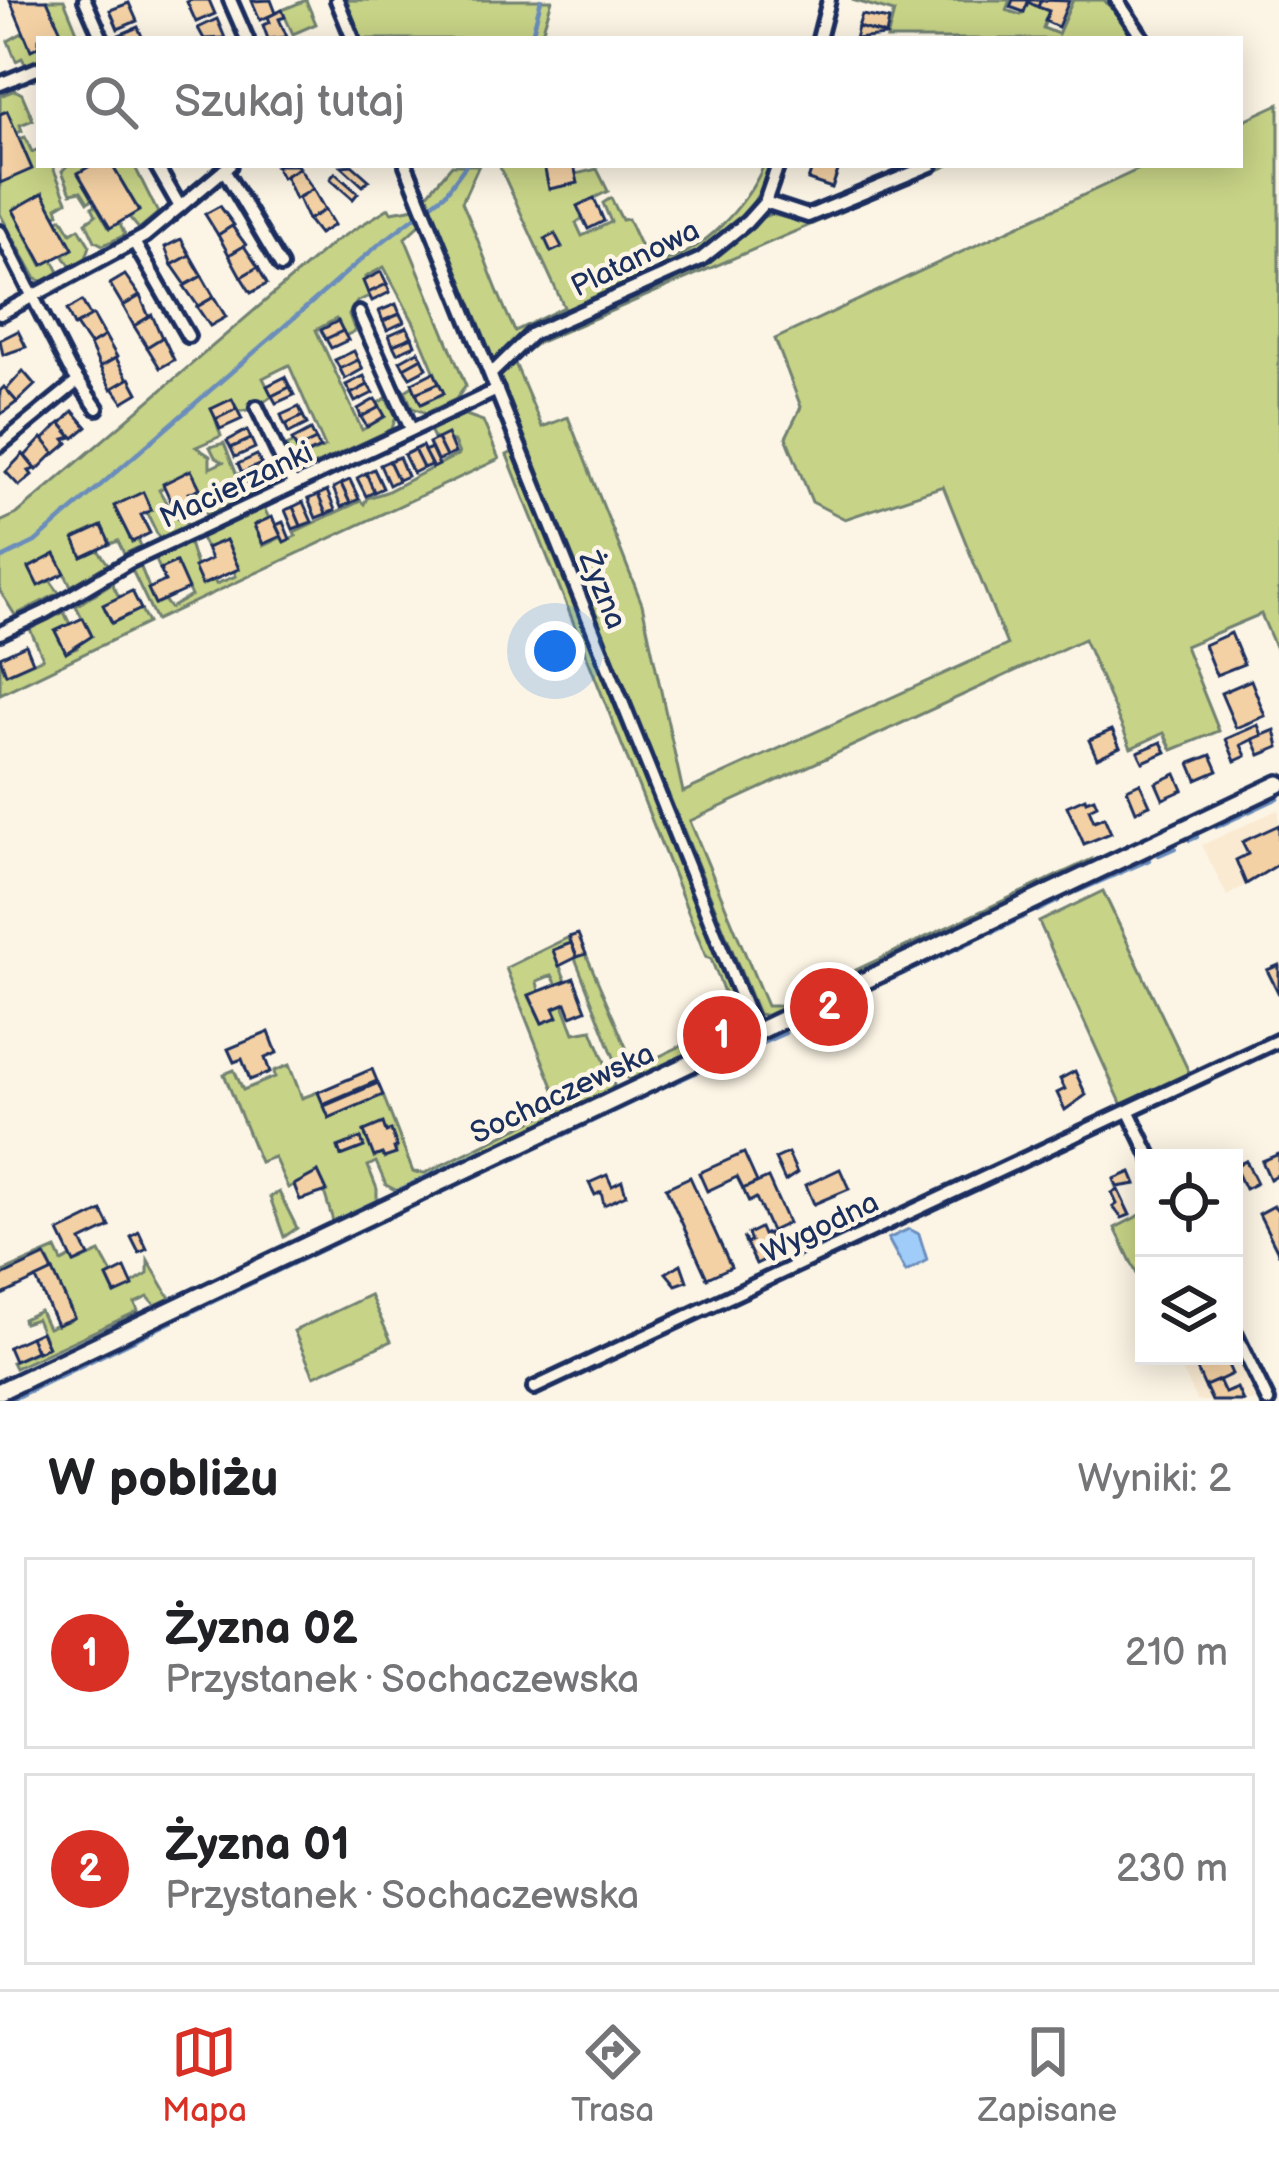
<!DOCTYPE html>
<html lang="pl">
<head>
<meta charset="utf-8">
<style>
	body { margin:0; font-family:"Balsamiq Sans",sans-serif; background:#f2f2f2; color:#202124 }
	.controls { position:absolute; right:36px; bottom:36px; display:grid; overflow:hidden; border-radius:0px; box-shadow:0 6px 30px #0003 }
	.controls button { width:108px; height:108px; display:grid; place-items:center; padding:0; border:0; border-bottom:3px solid #e0e0e0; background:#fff; color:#202124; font:60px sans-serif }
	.you { position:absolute; left:555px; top:651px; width:42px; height:42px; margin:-30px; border:9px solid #fff; border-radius:50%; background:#1a73e8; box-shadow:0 0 0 18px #1a73e833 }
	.badge { display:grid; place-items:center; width:78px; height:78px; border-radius:50%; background:#d93025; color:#fff; font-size:39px; font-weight:700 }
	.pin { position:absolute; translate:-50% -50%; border:6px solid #fff; box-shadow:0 3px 12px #0006 }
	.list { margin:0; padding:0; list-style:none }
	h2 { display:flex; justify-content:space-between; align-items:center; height:156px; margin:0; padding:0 48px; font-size:51px }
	h2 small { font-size:39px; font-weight:400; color:#757577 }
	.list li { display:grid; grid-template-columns:78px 1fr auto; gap:36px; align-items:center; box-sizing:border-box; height:192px; margin:0 24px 24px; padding:0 24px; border:3px solid #e0e0e0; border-radius:0px }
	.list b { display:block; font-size:45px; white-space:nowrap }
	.list p { margin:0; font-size:39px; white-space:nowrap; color:#757577 }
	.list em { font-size:39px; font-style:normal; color:#757577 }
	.icon { flex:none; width:66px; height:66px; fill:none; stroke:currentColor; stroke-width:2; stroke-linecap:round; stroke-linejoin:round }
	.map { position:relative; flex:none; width:1279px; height:1401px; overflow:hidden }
	.search { position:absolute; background:#fff; box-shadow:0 6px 30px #0003; left:36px; right:36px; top:36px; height:132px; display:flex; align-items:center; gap:30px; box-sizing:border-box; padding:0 42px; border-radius:0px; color:#757577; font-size:45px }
	.sheet { height:588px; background:#fff }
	nav { display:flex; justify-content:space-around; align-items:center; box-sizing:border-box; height:168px; border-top:3px solid #e0e0e0; background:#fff; font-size:33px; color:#757577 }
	nav a { display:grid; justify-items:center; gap:6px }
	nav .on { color:#d93025 }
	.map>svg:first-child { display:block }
	.built { fill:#faead2 }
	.green { fill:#c7d386; stroke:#718172; stroke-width:3; fill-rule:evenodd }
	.water { fill:#a0ccfa; stroke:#6b8dbc; stroke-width:3 }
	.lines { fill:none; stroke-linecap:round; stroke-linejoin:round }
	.stream { stroke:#6b8dbc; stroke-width:4.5 }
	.building { fill:#f4d1a4; stroke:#1b2f5e; stroke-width:3 }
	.street-casing { stroke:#1b2f5e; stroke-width:20 }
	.secondary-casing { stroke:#1b2f5e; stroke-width:24 }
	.street { stroke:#fcf5e5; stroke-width:10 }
	.secondary { stroke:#fcf5e5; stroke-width:15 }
	.labels { text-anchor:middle; stroke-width:9; stroke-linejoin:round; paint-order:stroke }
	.street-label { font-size:30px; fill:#1b2f5e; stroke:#fcf5e5 }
</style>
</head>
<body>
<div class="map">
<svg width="1279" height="1401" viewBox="0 0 1279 1401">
	<rect width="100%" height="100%" fill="#fcf5e5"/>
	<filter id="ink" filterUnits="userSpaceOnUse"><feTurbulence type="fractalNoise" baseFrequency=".00833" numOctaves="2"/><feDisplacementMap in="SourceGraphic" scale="24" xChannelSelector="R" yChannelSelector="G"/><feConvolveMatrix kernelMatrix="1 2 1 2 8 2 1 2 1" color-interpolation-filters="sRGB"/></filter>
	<g filter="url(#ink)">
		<g class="built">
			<path d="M1279 809V865L1227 896 1202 845Z"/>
			<path d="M1234 1314 1275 1401H1197L1176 1356H1234Z"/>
		</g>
		<g class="green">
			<path d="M47 0H64L80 39H56L62 36Z"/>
			<path d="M306 0 316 24 293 34 282 10Z"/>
			<path d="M344 0H552L540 39H362Z"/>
			<path d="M852 0H1010L1006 10 1021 15 1028 2 1049 11 1043 28 1058 34 1073 0H1104L1138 39H887L894 12Z"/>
			<path d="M24 32 31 49 39 46V62L27 67 22 58 16 61 8 41Z"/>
			<path d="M15 90 22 94 33 120 20 125 22 131 17 133 7 111 0 114V96Z"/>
			<path d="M1279 104V656L1261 614 1185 646 1219 731 1172 750 1164 733 1131 748 1084 639 690 821 767 1006H779L1090 860 1085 868 769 1016 758 1014 676 811 670 812 500 387V371L511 358 536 341 707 260 748 224 763 217 771 214 805 223 949 165 537 343 514 361 542 427 568 417 642 604 683 792 1007 645 943 486 845 519 812 502 786 437 801 407 775 339 1148 165H1240V122Z"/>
			<path d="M25 137 32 152 39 149V165H52L67 201 57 207 59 213 55 216 42 194 13 210 42 265 53 260 59 272 45 282 36 279 0 214V182L31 169 19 139Z"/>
			<path d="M68 165H92L78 174 93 199 88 202 81 191 71 193 62 171Z"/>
			<path d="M112 165H134L158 213 139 229 129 217 139 210Z"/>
			<path d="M452 165H479L462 202C482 246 494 289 515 331L564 307 499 165H544L576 174 597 169 608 191 578 206 583 218 576 223 582 236 611 222 603 203 611 198 622 220 628 219 646 258 645 267 637 274 642 279 636 285 525 334 493 363 425 197Z"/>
			<path d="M764 165H773C756 206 713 264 664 268L657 262C702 256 747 204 764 165Z"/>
			<path d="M96 205 109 228 119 222 125 235 103 245 95 241 86 222 96 215 92 207Z"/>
			<path d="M389 208 391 212 416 208 421 223 405 238 466 386 456 399 426 413 412 408 405 391 413 386 421 403 443 392 414 323 384 267 365 277 369 296 357 302 349 315 355 331 345 336 336 319 316 330 362 430 385 417 378 403 386 398 396 416 392 429 306 469 294 464 286 446 294 443 301 457 325 447 289 365 263 378 272 396C249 413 240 414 212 409L221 436 196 447 210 456V468L223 462 215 457 210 447 224 443 237 475 242 473 247 483 276 468 273 485 207 515 190 471 159 490 170 509 174 508 188 525 159 538 147 513 151 510 143 493 115 506 131 541 138 539 141 546 124 554 118 541 110 544 101 526 74 538 82 557 98 550 108 564 71 586 55 555 30 567 50 580 59 593 15 615 0 591V522L17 514 334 242Z"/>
			<path d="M62 218 71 233 79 228 90 246 86 258 71 267 63 255 73 249 57 221Z"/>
			<path d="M463 414 483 421 499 459 156 620 132 570 140 565 155 603 164 600 170 608 191 596 176 562 160 569 155 558 189 543 202 585 214 580 216 584 236 576 234 571 239 568 226 540 206 548 201 538 264 508 269 518 254 526 263 546 282 537 284 541 296 536 294 532 361 501 364 504 367 498 386 492 459 454 454 442 435 440 430 430Z"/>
			<path d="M513 452 743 1017V1026L738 1028 711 959 706 957 507 455Z"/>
			<path d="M112 583 119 597 112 623 141 609 148 623 0 694V660L7 674 43 658 30 629 64 612 70 624 56 631 66 652 77 648 76 643 91 635 76 606Z"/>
			<path d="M1103 891 1190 1074 1122 1105 1039 922Z"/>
			<path d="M569 937 571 943 553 950 566 981 557 985 552 975 537 981 539 992 529 996 542 1023 557 1017 554 1008 563 1004 574 1033 592 1030 614 1085 609 1093 399 1192 386 1185 376 1162 368 1166 377 1189V1201L333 1221 318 1172 288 1188 274 1157 260 1162 224 1074 234 1070 243 1090 275 1077 274 1071 289 1065 302 1098 318 1092 329 1117 383 1095 413 1172 425 1173 561 1107 506 968ZM382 1124 386 1132 391 1131 397 1146 395 1154 384 1158 382 1154 374 1156 364 1132Z"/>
			<path d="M586 954 635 1068 731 1022 734 1029 703 1048 629 1080 617 1065 575 958Z"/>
			<path d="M279 1192 297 1228 284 1237 270 1197Z"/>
			<path d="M1144 1213V1289L1115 1228Z"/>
			<path d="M56 1249 62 1262 71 1257 75 1263 100 1252 112 1274 107 1277 115 1294 148 1274V1260L170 1298 155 1305 148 1297 135 1303 138 1311 15 1368 12 1362 48 1347 36 1319 24 1323 23 1319 40 1311 48 1328 74 1317 46 1256 0 1277V1273Z"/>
			<path d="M370 1295 391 1341 314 1376 294 1331Z"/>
		</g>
		<path class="water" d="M909 1229 919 1234 927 1260 906 1272 888 1239Z"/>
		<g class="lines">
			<g class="stream">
				<path d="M531 39 541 0"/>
				<path d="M0 559 35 542 377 246 445 194 466 165"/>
				<path d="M1216 827 1278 798"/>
				<path d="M1190 840 1197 837"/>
				<path d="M1159 855 1175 848"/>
				<path d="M1076 892 1149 860"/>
				<path d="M1037 911 1058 901"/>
				<path d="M993 932 1025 916"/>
				<path d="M885 982 973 941"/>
				<path d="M800 1026 869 991"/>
				<path d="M751 1048 785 1033"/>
				<path d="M669 1085 734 1055"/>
				<path d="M553 1140 647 1095"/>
				<path d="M497 1166 526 1153"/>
				<path d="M397 1191 481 1151"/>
				<path d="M337 1220 377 1201"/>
				<path d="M187 1314 482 1173"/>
				<path d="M8 1401 173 1321"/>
			</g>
		</g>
		<g class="building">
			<path d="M10 0H47L63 36 39 39V46L31 50Z"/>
			<path d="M191 0H209L215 14 196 22 187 2Z"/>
			<path d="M271 0 276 13 260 20 252 1Z"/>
			<path d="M1013 0H1041L1038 7 1028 2 1024 12 1010 7Z"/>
			<path d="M1041 0 1069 1 1058 27 1045 21 1049 11 1038 7Z"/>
			<path d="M129 3 137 21 118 29 110 10Z"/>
			<path d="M282 10 285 17 279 19 287 37 268 39 263 25 270 22 268 17Z"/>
			<path d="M862 15 889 20 886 35 858 27Z"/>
			<path d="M217 19 225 38 204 39 198 28Z"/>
			<path d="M138 27 143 39H121L119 35Z"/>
			<path d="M858 27 886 35V36L855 39Z"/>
			<path d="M7 111 32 169 0 183V114Z"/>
			<path d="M92 165H112L139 211 110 228 78 173Z"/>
			<path d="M275 165H297L299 168 282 178Z"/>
			<path d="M352 165 369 180 363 186 341 166Z"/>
			<path d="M544 165H574L578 183 549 189Z"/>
			<path d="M813 165H840L832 188 808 180Z"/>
			<path d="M299 168 313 189 295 199 285 176Z"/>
			<path d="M335 173 358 193 353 199 330 179Z"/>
			<path d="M313 189 325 210 308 220 298 198Z"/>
			<path d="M43 193 73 249 43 265 13 210Z"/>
			<path d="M594 198 604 221 588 229 577 206Z"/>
			<path d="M220 206 234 225 218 235 205 214Z"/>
			<path d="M325 210 334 225 319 234 308 220Z"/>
			<path d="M232 226 246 245 229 255 218 235Z"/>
			<path d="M555 234 562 247 551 252 545 239Z"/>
			<path d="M181 239 190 255 172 265 165 247Z"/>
			<path d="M244 246 258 267 241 277 229 255Z"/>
			<path d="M190 255 202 276 186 285 172 265Z"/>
			<path d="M258 267 267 284 251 293 241 277Z"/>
			<path d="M381 272 387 284 368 293 363 281Z"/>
			<path d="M125 275 140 296 123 306 110 284Z"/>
			<path d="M202 276 214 297 198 306 184 286Z"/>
			<path d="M387 284 390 292 372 301 368 293Z"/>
			<path d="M140 296 149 317 134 326 123 306Z"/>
			<path d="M214 297 226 317 210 326 197 307Z"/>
			<path d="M82 301 91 317 74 326 67 310Z"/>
			<path d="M396 304 400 314 383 321 379 311Z"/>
			<path d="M400 314 404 322 387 330 383 321Z"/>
			<path d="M93 315 105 336 90 345 76 325Z"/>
			<path d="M152 315 162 338 147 347 134 326Z"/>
			<path d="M338 321 343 331 326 339 321 330Z"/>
			<path d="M407 327 412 337 393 345 389 335Z"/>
			<path d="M18 331 26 347 3 355 0 340Z"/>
			<path d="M343 331 348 340 331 348 326 339Z"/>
			<path d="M105 336 117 357 100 367 90 345Z"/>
			<path d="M163 337 174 360 160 368 147 347Z"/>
			<path d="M412 337 415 345 397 353 393 345Z"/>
			<path d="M354 351 358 360 340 369 335 360Z"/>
			<path d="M418 351 422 358 404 368 400 361Z"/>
			<path d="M116 358 128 379 111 389 100 367Z"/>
			<path d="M422 358 427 368 410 377 404 368Z"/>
			<path d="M358 360 363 369 345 379 340 369Z"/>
			<path d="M23 371 35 385 17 402 6 390Z"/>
			<path d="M434 372 439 383 416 393 412 383Z"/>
			<path d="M364 376 368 385 351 394 346 385Z"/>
			<path d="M285 377 290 387 272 396 267 386Z"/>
			<path d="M130 378 138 393 123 402 113 388Z"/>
			<path d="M439 383 444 393 421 404 416 393Z"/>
			<path d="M368 385 373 393 355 402 351 394Z"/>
			<path d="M4 387 17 402 0 415V391Z"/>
			<path d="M290 387 294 395 276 403 272 396Z"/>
			<path d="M232 399 237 409 216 419 211 409Z"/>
			<path d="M375 399 380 407 361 417 358 409Z"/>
			<path d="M299 407 303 416 285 425 281 415Z"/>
			<path d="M380 407 385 416 367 427 361 417Z"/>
			<path d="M237 409 242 419 220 429 216 419Z"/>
			<path d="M73 411 87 427 74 438 61 424Z"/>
			<path d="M303 416 307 424 289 433 285 425Z"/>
			<path d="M60 423 72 437 65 439 68 443 55 454 43 440Z"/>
			<path d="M247 430 251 439 231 448 227 441Z"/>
			<path d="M311 430 316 440 297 449 292 440Z"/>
			<path d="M447 434 455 453 446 457 437 439Z"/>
			<path d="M42 438 54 453 37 470 25 456Z"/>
			<path d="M251 439 255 448 235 457 231 448Z"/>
			<path d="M437 439 446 457 437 461 429 443Z"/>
			<path d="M316 440 320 448 301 457 297 449Z"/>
			<path d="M422 446 431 465 423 468 414 450Z"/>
			<path d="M431 448 439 465 433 468 424 451Z"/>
			<path d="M414 450 423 468 413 473 404 455Z"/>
			<path d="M23 454 35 469 29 471 32 475 19 486 6 472Z"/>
			<path d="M257 455 261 464 242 473 238 464Z"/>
			<path d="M399 457 407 476 398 480 389 461Z"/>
			<path d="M389 461 398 480 389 485 380 465Z"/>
			<path d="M261 464 266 474 246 483 242 473Z"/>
			<path d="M374 469 383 488 374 492 366 473Z"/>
			<path d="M191 470 200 488 189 493 197 510 179 519 163 484Z"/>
			<path d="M366 473 374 492 366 496 357 478Z"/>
			<path d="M350 480 359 499 350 503 341 484Z"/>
			<path d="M341 484 350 503 341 507 333 488Z"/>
			<path d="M327 491 335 510 326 514 318 495Z"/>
			<path d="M143 492 151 510 141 515 150 533 132 542 114 506Z"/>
			<path d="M318 495 326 514 316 518 308 499Z"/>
			<path d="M303 502 312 522 301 526 293 507Z"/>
			<path d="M293 507 301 526 293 529 285 510Z"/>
			<path d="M272 517 281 536 263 544 254 525Z"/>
			<path d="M283 522 290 539 284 542 276 525Z"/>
			<path d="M102 526 110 544 82 557 74 539Z"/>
			<path d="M226 540 239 569 202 585 194 567 211 559 206 548Z"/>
			<path d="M55 554 65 573 38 586 29 568Z"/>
			<path d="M176 562 188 589 155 604 148 589 165 581 160 569Z"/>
			<path d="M132 591 141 609 112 623 103 605Z"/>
			<path d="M83 618 92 636 66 653 55 631Z"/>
			<path d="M1231 633 1244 664 1216 675 1204 645Z"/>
			<path d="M26 645 33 662 6 674 0 657Z"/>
			<path d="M1251 680 1265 716 1236 728 1221 693Z"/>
			<path d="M1258 725 1262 735 1241 745 1246 756 1235 761 1226 739Z"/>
			<path d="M1112 730 1120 747 1097 758 1089 740Z"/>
			<path d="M1275 730 1279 747 1260 755 1253 739Z"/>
			<path d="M1161 742 1166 752 1143 762 1138 752Z"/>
			<path d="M1211 755 1218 771 1197 780 1190 763Z"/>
			<path d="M1176 774 1183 790 1163 799 1156 783Z"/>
			<path d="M1140 783 1150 805 1136 811 1127 789Z"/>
			<path d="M1085 798 1086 801 1094 798 1097 805 1089 809 1094 821 1104 817 1111 833 1084 844 1067 806Z"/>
			<path d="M1279 825V864L1246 884 1236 860 1248 854 1242 842Z"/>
			<path d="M578 934 586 954 577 957 569 937Z"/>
			<path d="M571 943 577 957 559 966 553 950Z"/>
			<path d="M1279 965V994L1267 970Z"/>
			<path d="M574 978 586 1010 571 1016 566 1003 554 1008 558 1017 542 1023 529 995Z"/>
			<path d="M269 1032 277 1053 265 1058 270 1072 250 1080 242 1059 234 1062 228 1049Z"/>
			<path d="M372 1069 377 1081 323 1104 318 1092Z"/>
			<path d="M1075 1071 1086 1095 1065 1110 1057 1093 1065 1089 1060 1079Z"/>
			<path d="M378 1083 383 1095 329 1118 324 1106Z"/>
			<path d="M383 1123 386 1132 391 1130 397 1147 394 1148 396 1154 384 1158 382 1154 374 1157 364 1131Z"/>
			<path d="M361 1138 364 1147 341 1156 338 1147Z"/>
			<path d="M744 1153 757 1182 743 1189 737 1177 707 1191 699 1173Z"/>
			<path d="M788 1153 797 1173 785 1181 775 1159Z"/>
			<path d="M1279 1154V1179L1277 1175 1270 1179 1262 1161Z"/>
			<path d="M1246 1161 1257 1183 1245 1189 1234 1166Z"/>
			<path d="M840 1169 849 1189 814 1204 806 1185Z"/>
			<path d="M318 1172 327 1191 300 1200 294 1185Z"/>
			<path d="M1131 1172 1136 1184 1117 1187 1114 1179Z"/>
			<path d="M607 1175 612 1186 622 1181 626 1195 604 1205 601 1192 595 1195 589 1183Z"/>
			<path d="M690 1177 731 1267 707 1278 666 1188Z"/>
			<path d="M768 1178 788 1223 771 1231 756 1198 749 1202 743 1189Z"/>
			<path d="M1118 1190 1130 1215 1122 1218 1113 1207 1117 1204 1112 1193Z"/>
			<path d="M1274 1206 1279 1212V1254L1259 1214Z"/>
			<path d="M102 1211 110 1227 81 1241 89 1256 74 1263 59 1232Z"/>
			<path d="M760 1228 763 1235 768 1233 778 1253 756 1264 743 1237 747 1243 751 1241 748 1234Z"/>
			<path d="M139 1232 147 1249 139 1253 131 1237Z"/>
			<path d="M45 1256 53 1271 0 1296V1277Z"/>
			<path d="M681 1264 687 1281 676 1285 666 1273Z"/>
			<path d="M125 1268 133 1286 115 1294 107 1277Z"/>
			<path d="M53 1271 74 1318 57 1325 36 1279Z"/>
			<path d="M41 1332 48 1347 37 1352 30 1337Z"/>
			<path d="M30 1337 36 1351 14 1361 8 1347Z"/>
			<path d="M1191 1356H1224L1232 1374 1205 1387Z"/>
			<path d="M1219 1380 1225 1393 1237 1388 1243 1401H1212L1205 1386Z"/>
		</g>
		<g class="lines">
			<g class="street-casing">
				<g id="street">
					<path d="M85 0 102 39"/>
					<path d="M230 0 247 39"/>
					<path d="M337 0 353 39"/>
					<path d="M1117 0 1143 39"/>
					<path d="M819 39 829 0"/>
					<path d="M0 84 39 68"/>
					<path d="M156 165 180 207"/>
					<path d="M406 165 755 1032"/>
					<path d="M224 170 281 266"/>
					<path d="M765 202 808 216 931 165"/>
					<path d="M0 232 69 368 97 408"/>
					<path d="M134 242 188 336"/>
					<path d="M359 313 411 429"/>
					<path d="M0 314 145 236 230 165"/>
					<path d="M491 374 532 334 701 259 747 222 765 202 778 165"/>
					<path d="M257 407 293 484"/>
					<path d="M0 445 77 382"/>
					<path d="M0 633 45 612 129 562 497 390"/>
					<path d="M1129 1112 1151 1158"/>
					<path d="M1234 1331 1268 1401"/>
					<path d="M534 1388 1279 1040"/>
				</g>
			</g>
			<g class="secondary-casing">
				<path id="secondary" d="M0 1391 1279 784"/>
			</g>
			<use href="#street" class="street"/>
			<use href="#secondary" class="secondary"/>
		</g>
	</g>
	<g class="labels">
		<g class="street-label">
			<text transform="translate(635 258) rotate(-26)" y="10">Platanowa</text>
			<text transform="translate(236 485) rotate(-25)" y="10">Macierzanki</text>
			<text transform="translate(603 590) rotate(68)" y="10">Żyzna</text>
			<text transform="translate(562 1093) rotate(-25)" y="10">Sochaczewska</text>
			<text transform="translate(820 1227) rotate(-26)" y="10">Wygodna</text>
		</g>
	</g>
</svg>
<div class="controls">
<button><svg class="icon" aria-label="locate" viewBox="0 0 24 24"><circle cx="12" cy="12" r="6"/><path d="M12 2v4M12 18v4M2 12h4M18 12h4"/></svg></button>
<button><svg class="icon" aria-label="layers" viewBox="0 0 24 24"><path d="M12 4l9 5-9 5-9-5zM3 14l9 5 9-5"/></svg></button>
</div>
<div class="you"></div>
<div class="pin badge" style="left:722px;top:1035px">1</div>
<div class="pin badge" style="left:829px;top:1007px">2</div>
<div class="search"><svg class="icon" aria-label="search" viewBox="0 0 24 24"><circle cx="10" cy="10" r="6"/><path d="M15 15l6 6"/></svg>Szukaj tutaj</div>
</div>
<section class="sheet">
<h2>W pobliżu<small>Wyniki: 2</small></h2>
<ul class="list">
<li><span class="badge">1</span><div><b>Żyzna 02</b><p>Przystanek · Sochaczewska</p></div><em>210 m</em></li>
<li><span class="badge">2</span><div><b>Żyzna 01</b><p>Przystanek · Sochaczewska</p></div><em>230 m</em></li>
</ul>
</section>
<nav>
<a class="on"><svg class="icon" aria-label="map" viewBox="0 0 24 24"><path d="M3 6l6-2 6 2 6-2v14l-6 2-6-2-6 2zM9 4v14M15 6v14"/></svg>Mapa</a>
<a><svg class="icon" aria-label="directions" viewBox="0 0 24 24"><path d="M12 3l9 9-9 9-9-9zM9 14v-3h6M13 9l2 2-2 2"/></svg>Trasa</a>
<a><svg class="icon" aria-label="saved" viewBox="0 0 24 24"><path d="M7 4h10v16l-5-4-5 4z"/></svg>Zapisane</a>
</nav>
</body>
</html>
